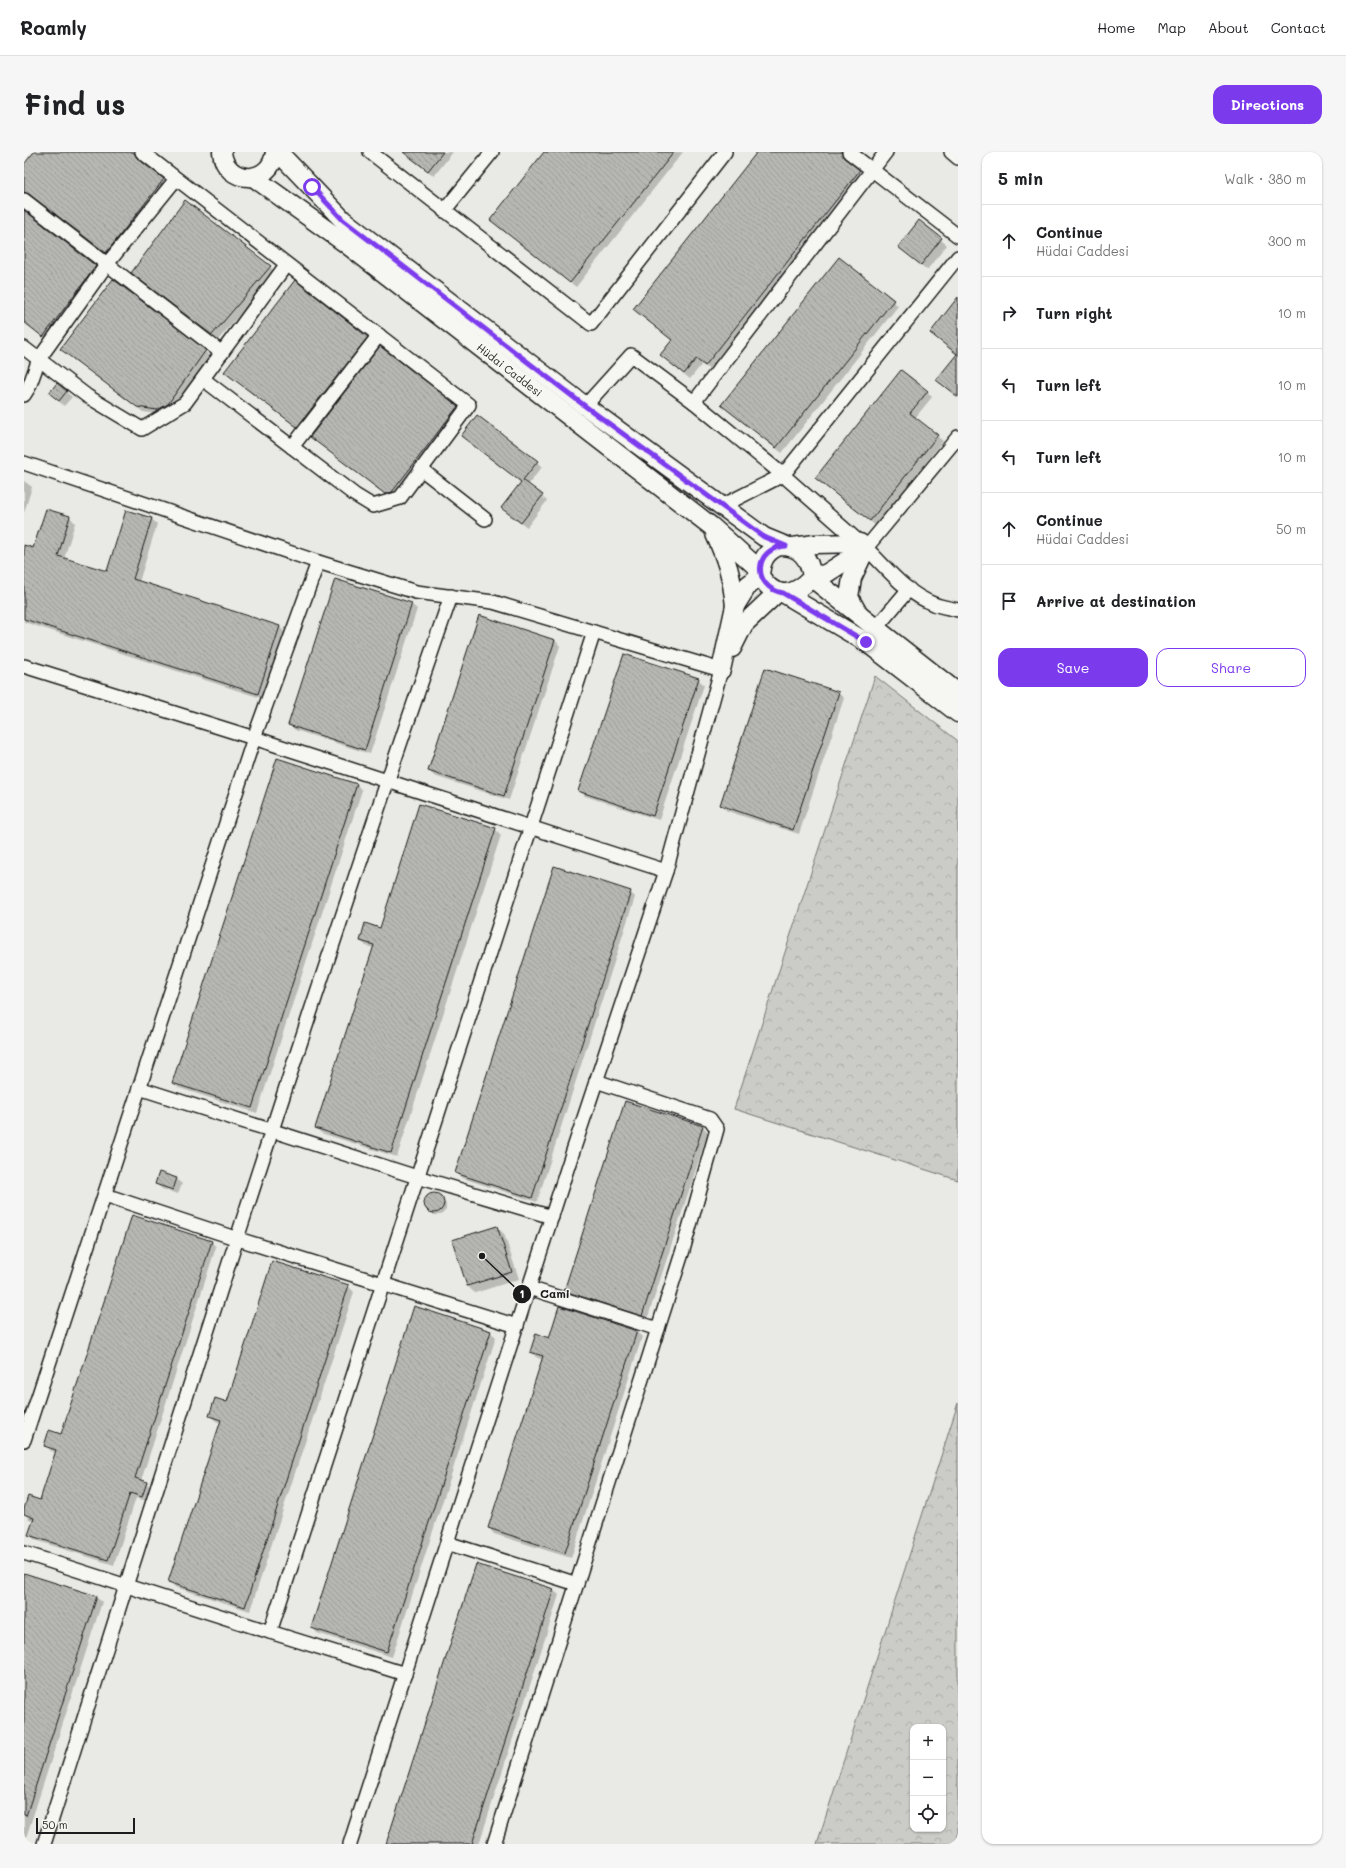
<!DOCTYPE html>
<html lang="en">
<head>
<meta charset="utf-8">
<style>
	body { margin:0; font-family:Mali,sans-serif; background:#f6f6f6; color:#202124 }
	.controls { position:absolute; right:12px; bottom:12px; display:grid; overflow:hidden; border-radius:8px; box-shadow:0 1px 3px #0004 }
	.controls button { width:36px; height:36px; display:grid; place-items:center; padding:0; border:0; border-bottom:1px solid #e0e0e0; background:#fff; color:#202124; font:20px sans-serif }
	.scale { position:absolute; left:12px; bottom:10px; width:99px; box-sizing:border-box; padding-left:4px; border:2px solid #1c1c1c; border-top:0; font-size:11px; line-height:14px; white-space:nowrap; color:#1c1c1c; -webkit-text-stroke:3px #f6f6f2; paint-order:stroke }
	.stop { position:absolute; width:12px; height:12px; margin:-9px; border:3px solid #7c3aed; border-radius:50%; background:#fff }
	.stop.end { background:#7c3aed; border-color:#fff; box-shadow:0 1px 4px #0008 }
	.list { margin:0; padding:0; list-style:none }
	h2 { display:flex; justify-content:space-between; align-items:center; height:52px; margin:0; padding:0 16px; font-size:17px }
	h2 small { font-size:13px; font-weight:400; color:#757577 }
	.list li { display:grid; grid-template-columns:26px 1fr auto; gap:12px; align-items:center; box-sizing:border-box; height:72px; padding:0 16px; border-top:1px solid #e0e0e0 }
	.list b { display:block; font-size:15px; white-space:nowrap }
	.list p { margin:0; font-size:13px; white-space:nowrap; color:#757577 }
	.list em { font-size:13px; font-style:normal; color:#757577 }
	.actions { display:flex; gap:8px; padding:12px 16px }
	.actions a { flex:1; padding:9px 0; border:1px solid #7c3aed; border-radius:12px; text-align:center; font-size:14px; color:#7c3aed }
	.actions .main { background:#7c3aed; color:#fff }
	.icon { flex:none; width:22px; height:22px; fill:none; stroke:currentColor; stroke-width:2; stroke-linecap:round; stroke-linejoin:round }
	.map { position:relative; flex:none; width:934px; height:1692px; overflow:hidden; border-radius:12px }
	header { display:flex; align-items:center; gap:24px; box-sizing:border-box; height:56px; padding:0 20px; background:#fff; border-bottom:1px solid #e0e0e0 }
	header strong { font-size:19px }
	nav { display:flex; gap:22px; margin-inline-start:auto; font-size:14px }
	.intro { display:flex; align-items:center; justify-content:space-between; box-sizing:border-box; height:96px; padding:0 24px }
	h1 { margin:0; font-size:28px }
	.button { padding:10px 18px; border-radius:12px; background:#7c3aed; color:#fff; font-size:14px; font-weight:700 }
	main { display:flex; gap:24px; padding:0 24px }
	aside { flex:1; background:#fff; border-radius:12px; box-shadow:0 1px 3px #0004 }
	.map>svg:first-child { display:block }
	.forest { fill:url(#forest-crowns); stroke:#747472; fill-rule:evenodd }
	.shadow { fill:#0003 }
	.building { fill:url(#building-back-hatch); stroke:#1c1c1c }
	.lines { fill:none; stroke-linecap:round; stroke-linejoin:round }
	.street-casing { stroke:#1c1c1c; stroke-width:16 }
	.secondary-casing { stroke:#1c1c1c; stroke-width:21 }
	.street { stroke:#f6f6f2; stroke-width:13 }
	.secondary { stroke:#f6f6f2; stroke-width:18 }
	.route { stroke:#7c3aed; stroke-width:5 }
	.labels { text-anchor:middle; stroke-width:3; stroke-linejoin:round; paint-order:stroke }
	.street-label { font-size:11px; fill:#1c1c1c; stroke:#f6f6f2 }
	.leader { fill:none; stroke:#1c1c1c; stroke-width:1.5 }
	.callout-dot { fill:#1c1c1c; stroke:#f6f6f2; stroke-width:1.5 }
	.mark-label { font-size:12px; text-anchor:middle; font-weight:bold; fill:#fff }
	.callout-label { font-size:12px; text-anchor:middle; font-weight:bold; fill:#1c1c1c; stroke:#f6f6f2; stroke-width:3; stroke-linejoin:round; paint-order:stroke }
</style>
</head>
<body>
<header>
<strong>Roamly</strong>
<nav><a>Home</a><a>Map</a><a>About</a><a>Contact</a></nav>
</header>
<div class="intro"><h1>Find us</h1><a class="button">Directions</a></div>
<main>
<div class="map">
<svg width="934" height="1692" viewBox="0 0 934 1692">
	<defs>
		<pattern id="forest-crowns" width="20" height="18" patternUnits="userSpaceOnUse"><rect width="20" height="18" fill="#cbcbc7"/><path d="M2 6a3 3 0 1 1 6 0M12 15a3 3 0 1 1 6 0" fill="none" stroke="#aeaeaa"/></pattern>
		<pattern id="building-back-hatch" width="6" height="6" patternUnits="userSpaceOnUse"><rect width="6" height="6" fill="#b6b6b3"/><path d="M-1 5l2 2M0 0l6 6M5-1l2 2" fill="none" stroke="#9c9c99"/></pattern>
	</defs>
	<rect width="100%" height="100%" fill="#e9e9e5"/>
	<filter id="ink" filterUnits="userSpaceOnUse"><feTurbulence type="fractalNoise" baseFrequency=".025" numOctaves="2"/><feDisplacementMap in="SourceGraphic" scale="8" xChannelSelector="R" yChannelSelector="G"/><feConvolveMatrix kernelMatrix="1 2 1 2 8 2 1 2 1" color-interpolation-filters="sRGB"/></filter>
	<g filter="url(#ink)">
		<g class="forest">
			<path d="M851 524 934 589V1028L710 957Z"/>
			<path d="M934 1251V1692H793ZM889 1575H919V1677H889Z"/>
		</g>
		<g class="shadow">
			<path d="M11 0H114L116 2V9L144 33 88 106 11 47 3 45 0 48V14Z"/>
			<path d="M379 0H429L410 24Z"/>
			<path d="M521 0H659L552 135 467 68Z"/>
			<path d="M735 0H822L823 2V9L841 25 687 219 678 212 666 227 643 208 648 189 610 157Z"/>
			<path d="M161 49 252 120 194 188 114 126Z"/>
			<path d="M0 59 77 120 25 189 0 170Z"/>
			<path d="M895 70 923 93 903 118 875 95Z"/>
			<path d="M934 147V245L933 203 907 181Z"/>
			<path d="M869 149 874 154 758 301 704 258Z"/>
			<path d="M343 185 348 191 279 280 202 220Z"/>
			<path d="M356 196 438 261 367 347 287 285Z"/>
			<path d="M37 197 181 199 186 205 149 257 139 263 119 260Z"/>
			<path d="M42 240 48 245 40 254 26 241Z"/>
			<path d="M903 240 908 245 891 266 919 289 852 374 792 326Z"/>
			<path d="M438 284 513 310 518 315 504 333 523 349 503 375 484 361 498 331Z"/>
			<path d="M0 329 8 335 0 361Z"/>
			<path d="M22 358 46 365 51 371 40 407 84 420 128 367 133 372 115 430 256 475 261 481 240 547 0 470V394L10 397Z"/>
			<path d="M387 452 393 457 346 602 271 578 266 573Z"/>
			<path d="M456 464 531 488 536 494 485 648 410 624 405 619Z"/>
			<path d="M674 527 680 533 635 668 561 644 555 639Z"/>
			<path d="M814 541 820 546 775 682 703 659 697 653Z"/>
			<path d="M332 632 338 638 233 961 155 936 149 930Z"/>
			<path d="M471 677 477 683 373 1005 297 981 292 976 350 796 342 794 337 789 356 777Z"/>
			<path d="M606 740 611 745 513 1050 438 1026 432 1021Z"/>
			<path d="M602 950 679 975 684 980 623 1168 547 1144 541 1139Z"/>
			<path d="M152 1027 158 1032 154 1042 138 1037 132 1032Z"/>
			<path d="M406 1043H413L422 1052V1058L417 1063H410L402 1055V1048Z"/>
			<path d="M473 1075 480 1082 495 1127 451 1141 443 1134Z"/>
			<path d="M187 1089 192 1095 117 1329 122 1331 128 1336 123 1349 112 1346 90 1413 11 1388 6 1383 10 1369 5 1367 0 1361 16 1349 32 1301 27 1299 22 1294 38 1283Z"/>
			<path d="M324 1134 330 1140 226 1459 151 1435 146 1430 197 1271 192 1269 186 1264 203 1251Z"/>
			<path d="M466 1180 472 1185 368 1505 293 1481 288 1475Z"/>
			<path d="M613 1180 618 1185 547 1406 470 1382 465 1376 519 1208 512 1205 507 1200 526 1187Z"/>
			<path d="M0 1422 72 1445 78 1450 0 1692Z"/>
			<path d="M529 1438 535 1443 455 1692H363Z"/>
		</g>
		<g class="building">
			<path d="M10 0H110L113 6 140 27 82 101 5 42 0 40V12Z"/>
			<path d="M379 0H419L404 19Z"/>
			<path d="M520 0H650L546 131 466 68Z"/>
			<path d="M733 0H817L820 6 836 18 681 214 672 207 660 222 636 203 648 188 609 157Z"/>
			<path d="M161 48 247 114 188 183 107 121Z"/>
			<path d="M0 58 72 114 19 185 0 170Z"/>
			<path d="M895 68 918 86 897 113 874 95Z"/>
			<path d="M815 105 870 148 752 296 697 253Z"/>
			<path d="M89 127 182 198 144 252 133 258 113 255 36 197Z"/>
			<path d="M271 128 344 185 273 275 200 220Z"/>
			<path d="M934 145V245L912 228 933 202 906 181Z"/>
			<path d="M356 194 434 254 368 340 361 342 286 285Z"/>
			<path d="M877 218 904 239 886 261 914 283 846 369 791 326Z"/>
			<path d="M33 231 43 239 35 249 25 241Z"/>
			<path d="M453 263 514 309 499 328 519 343 497 371 477 356 497 330 437 284Z"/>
			<path d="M22 357 46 364 34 404 83 419 102 358 128 366 109 427 256 474 234 542 0 467V393L9 396Z"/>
			<path d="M311 427 388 451 341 598 264 573Z"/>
			<path d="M455 463 531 488 480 644 404 619Z"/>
			<path d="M600 502 675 526 629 664 554 639Z"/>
			<path d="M741 516 815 540 769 678 696 653Z"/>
			<path d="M253 606 333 632 228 956 148 931Z"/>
			<path d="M395 652 472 676 367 1001 291 976 350 793 336 789 341 771 356 776Z"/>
			<path d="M530 714 607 739 508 1046 431 1021Z"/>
			<path d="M601 949 679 974 618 1164 540 1139Z"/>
			<path d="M135 1020 153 1026 149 1038 131 1032Z"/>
			<circle cx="410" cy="1051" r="10"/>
			<path d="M108 1063 188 1089 111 1326 123 1330 118 1345 106 1341 84 1408 4 1383 10 1366 0 1362V1357L4 1344 16 1348 32 1298 20 1294 25 1278 37 1282Z"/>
			<path d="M473 1074 488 1120 443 1134 428 1088Z"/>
			<path d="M248 1109 325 1133 221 1455 144 1430 197 1268 185 1264 191 1246 203 1250Z"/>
			<path d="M390 1154 467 1179 363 1500 287 1476Z"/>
			<path d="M535 1154 613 1179 541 1401 464 1376 519 1204 506 1200 512 1181 525 1186Z"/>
			<path d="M452 1412 530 1437 448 1692H362Z"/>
			<path d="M0 1421 73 1444 2 1664 0 1663Z"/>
		</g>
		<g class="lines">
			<g class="street-casing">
				<g id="street">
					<path d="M118 0 445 253 376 346 349 354 331 343 179 227"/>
					<path d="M346 0 567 172 701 0"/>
					<path d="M825 0 934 84"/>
					<path d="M862 0 670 250 759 323 842 396 934 285"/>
					<path d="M927 0 934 6"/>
					<path d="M0 48 198 201"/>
					<path d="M420 59 468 0"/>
					<path d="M0 196 63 244 118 277 161 251 262 113"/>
					<path d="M0 243 5 235 15 207 83 112 152 27"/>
					<path d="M561 254 607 203 670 250"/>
					<path d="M268 295 355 183"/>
					<path d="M0 311 294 410 392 440 469 450 697 518 642 719 544 1014 326 1692"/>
					<path d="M397 317 461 367"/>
					<path d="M698 354 759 323 934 105"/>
					<path d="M842 396C862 415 882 442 910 452 917 455 926 456 934 458"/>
					<path d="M851 477 885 437"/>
					<path d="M0 514 230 586 642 719"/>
					<path d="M115 936 393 1025 528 1065"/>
					<path d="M81 1043 214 1087 493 1174"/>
					<path d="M505 1136 634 1177"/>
					<path d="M0 1288 230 586 294 410"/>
					<path d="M423 1391 553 1432"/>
					<path d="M0 1401 246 1480 381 1522"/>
					<path d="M246 1480 570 480"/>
					<path d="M20 1692C153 1275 283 857 427 444"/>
					<path d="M470 1692 659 1098 693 977 686 967 572 929"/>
				</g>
			</g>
			<g class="secondary-casing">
				<g id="secondary">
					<path d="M198 0C201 33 247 34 251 0"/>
					<path d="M251 1 258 4 319 68 561 254 740 385 762 394"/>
					<path id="s1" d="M229 25 321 91 687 374 736 418"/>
					<path d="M691 382C703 408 708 425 711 454"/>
					<path d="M755 394C776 393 786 406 788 426 769 444 752 449 736 424 737 409 741 400 755 394Z"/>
					<path d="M769 395 791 392 836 391"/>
					<path d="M788 422 800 423 842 396"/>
					<path d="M788 426 934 541"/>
					<path d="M759 441 842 490 934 561"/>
					<path d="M835 463 825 445 828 426 842 396"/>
					<path d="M708 496 720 472 754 440"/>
					<path d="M697 518 711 454 724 433 736 424"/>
				</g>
			</g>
			<use href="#street" class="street"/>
			<use href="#secondary" class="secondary"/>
		</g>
	</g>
	<g class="lines" filter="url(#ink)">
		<path class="route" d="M288 35 319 68 561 254 740 385 762 394C730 395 727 435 759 441L842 490"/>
	</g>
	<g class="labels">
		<g class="street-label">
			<text dy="4" stroke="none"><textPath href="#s1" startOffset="321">Hüdai Caddesi</textPath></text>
		</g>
	</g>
	<path class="leader" d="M458 1104L498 1142"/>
	<g class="callout-dot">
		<circle cx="458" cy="1104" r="4"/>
		<circle cx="498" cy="1142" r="10"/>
	</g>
	<g class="mark-label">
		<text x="498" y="1146">1</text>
	</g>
	<g class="callout-label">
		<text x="531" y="1146">Cami</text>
	</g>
</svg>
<div class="controls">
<button>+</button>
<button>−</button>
<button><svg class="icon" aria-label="locate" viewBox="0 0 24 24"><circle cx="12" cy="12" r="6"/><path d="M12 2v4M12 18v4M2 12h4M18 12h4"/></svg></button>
</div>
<div class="scale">50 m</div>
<div class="stop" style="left:288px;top:35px"></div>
<div class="stop end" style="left:842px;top:490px"></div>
</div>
<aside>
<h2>5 min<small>Walk · 380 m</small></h2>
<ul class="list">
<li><svg class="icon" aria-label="ahead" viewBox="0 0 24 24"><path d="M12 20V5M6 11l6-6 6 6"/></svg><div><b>Continue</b><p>Hüdai Caddesi</p></div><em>300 m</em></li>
<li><svg class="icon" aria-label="right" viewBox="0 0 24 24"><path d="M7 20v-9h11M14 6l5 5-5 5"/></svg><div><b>Turn right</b></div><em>10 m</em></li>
<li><svg class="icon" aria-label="left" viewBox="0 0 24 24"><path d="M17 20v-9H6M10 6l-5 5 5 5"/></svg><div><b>Turn left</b></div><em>10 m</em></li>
<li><svg class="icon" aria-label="left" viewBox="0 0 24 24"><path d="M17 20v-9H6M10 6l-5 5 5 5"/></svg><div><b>Turn left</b></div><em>10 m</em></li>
<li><svg class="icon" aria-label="ahead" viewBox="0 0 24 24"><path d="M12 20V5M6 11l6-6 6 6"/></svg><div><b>Continue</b><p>Hüdai Caddesi</p></div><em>50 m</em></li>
<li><svg class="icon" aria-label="arrive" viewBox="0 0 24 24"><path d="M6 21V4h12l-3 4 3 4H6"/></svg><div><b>Arrive at destination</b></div></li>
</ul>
<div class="actions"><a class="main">Save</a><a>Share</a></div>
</aside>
</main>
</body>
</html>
